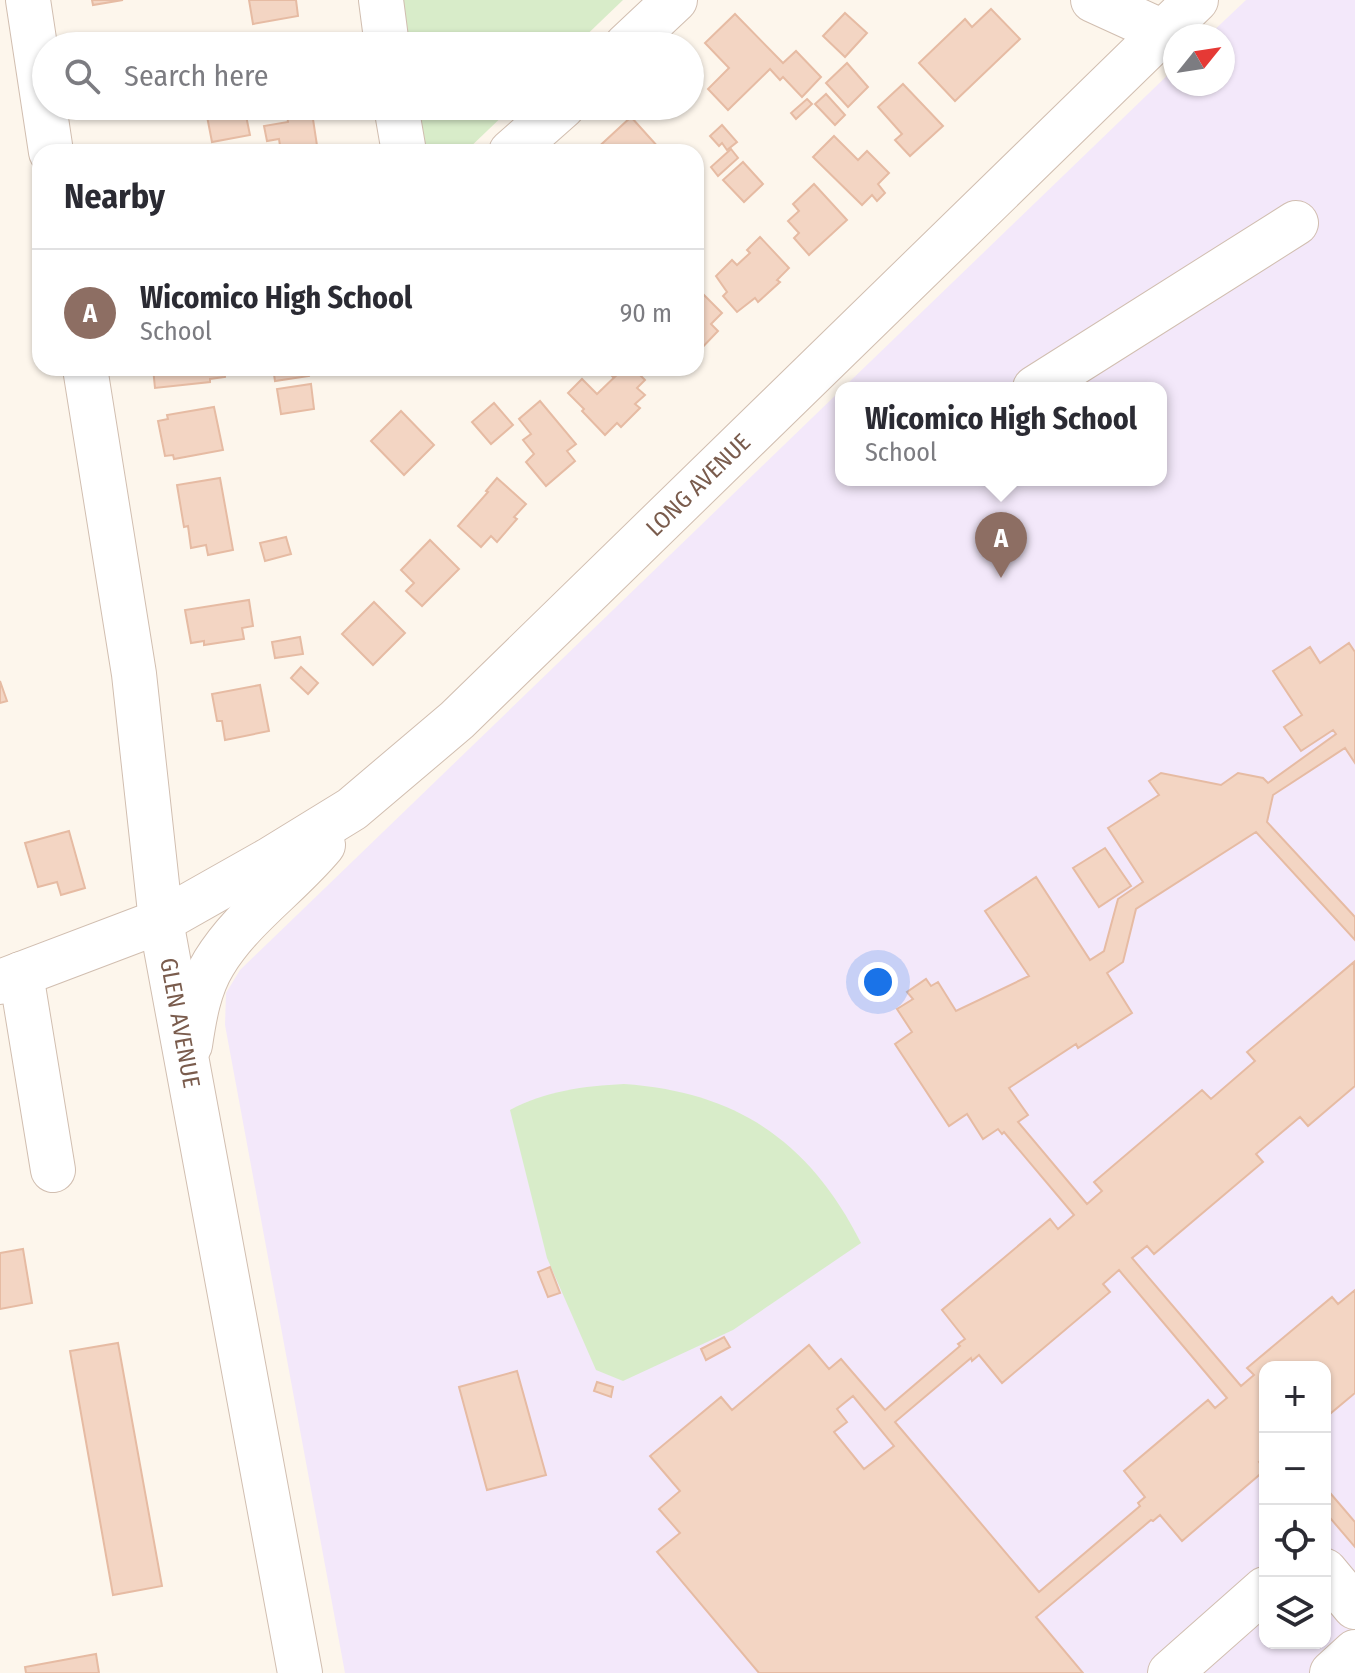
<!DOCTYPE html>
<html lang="en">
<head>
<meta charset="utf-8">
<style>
	body { margin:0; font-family:"Fira Sans Condensed",sans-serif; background:#f2f2f3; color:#2b2b33 }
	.controls { position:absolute; right:24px; bottom:24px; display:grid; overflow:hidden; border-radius:16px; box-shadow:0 2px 6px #0004 }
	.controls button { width:72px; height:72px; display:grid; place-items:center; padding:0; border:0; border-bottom:2px solid #e1e1e2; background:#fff; color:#2b2b33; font:40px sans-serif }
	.compass { position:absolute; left:1163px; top:24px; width:72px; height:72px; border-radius:50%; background:#fff; box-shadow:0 2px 6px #0004; rotate:60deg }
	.you { position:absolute; left:878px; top:982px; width:28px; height:28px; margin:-20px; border:6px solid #fff; border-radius:50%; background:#1a73e8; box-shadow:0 0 0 12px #1a73e833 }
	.badge { display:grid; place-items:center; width:52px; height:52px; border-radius:50%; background:#e76f51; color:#fff; font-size:26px; font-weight:700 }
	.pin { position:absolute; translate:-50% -66px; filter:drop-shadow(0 2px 4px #0008) }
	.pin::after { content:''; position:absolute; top:42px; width:28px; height:24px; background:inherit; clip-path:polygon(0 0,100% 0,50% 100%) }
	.popup { position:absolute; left:835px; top:382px; width:332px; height:104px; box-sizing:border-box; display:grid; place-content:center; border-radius:16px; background:#fff; filter:drop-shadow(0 2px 6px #0005); font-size:26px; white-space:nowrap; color:#7c7c81 }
	.popup b { font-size:30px; color:#2b2b33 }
	.popup::after { content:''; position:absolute; left:50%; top:100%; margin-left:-16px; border:16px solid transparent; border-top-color:#fff }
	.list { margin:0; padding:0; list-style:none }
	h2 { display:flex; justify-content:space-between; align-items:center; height:104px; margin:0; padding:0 32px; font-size:34px }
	h2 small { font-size:26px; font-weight:400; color:#7c7c81 }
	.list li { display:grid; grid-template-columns:52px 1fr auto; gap:24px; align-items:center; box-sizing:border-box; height:128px; padding:0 32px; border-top:2px solid #e1e1e2 }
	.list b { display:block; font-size:30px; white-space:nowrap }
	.list p { margin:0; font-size:26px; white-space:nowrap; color:#7c7c81 }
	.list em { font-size:26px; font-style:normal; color:#7c7c81 }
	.icon { flex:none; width:44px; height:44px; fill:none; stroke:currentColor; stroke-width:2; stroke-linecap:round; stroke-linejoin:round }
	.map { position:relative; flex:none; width:1355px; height:1673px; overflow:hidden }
	.search { position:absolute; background:#fff; box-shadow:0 2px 6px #0004; left:32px; top:32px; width:672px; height:88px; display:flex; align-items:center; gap:20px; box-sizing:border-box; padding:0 28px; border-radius:44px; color:#7c7c81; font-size:30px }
	.panel { position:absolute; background:#fff; box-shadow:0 2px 6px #0004; left:32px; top:144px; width:672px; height:232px; border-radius:24px }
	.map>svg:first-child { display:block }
	.education { fill:#f3e8fa; fill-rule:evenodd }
	.green { fill:#d8ecc9 }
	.building { fill:#f3d5c3; stroke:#e6bba3; stroke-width:2; fill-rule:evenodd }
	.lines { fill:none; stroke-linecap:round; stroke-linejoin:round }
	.minor-casing { stroke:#d1beb0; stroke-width:46 }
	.minor { stroke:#fff; stroke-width:44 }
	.labels { text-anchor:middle; stroke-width:8; stroke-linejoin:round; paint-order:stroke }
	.street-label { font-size:24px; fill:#7a5c4d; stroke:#fffaf3 }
</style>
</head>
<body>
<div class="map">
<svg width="1355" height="1673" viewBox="0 0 1355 1673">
	<rect width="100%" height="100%" fill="#fdf6ec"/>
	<path class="education" d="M1246 0H1355V1673H345L225 1025 226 993 240 970 841 390V480H1161V388H843L1175 68V84H1223V36H1208ZM1265 1367H1325V1643H1265Z"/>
	<g class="green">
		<path d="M388 0H623L575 46H395Z"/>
		<path d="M404 106H513L465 152H418Z"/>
		<path d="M624 1084C738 1092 810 1142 861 1243L733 1330 623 1381 596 1370 547 1258 510 1110C545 1091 584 1086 624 1084Z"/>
	</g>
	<g class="building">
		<path d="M92 0H123L93 5Z"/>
		<path d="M249 0H296L298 16 253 24Z"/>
		<path d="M991 9 1020 39 955 101 919 63 965 19 972 27Z"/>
		<path d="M845 13 867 33 845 57 823 36Z"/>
		<path d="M735 14 783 63 796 51 821 77 802 97 783 77 780 80 770 69 728 110 708 89 729 68 705 43Z"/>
		<path d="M847 63 868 87 848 107 826 83Z"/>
		<path d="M903 84 943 126 910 156 895 140 902 134 878 107Z"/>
		<path d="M826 94 845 115 835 125 815 104Z"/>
		<path d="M807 99 812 104 796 119 791 113Z"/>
		<path d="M171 106H197V109L172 112Z"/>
		<path d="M205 106H244L250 135 212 142Z"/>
		<path d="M286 106H311L318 152H281L279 139 267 141 264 126 288 122Z"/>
		<path d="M631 117 659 148 655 152H593Z"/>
		<path d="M722 125 737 142 727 150 722 143 719 146 710 136Z"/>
		<path d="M834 136 858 160 867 151 889 173 878 184 885 193 877 201 872 195 862 205 813 157Z"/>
		<path d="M731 149 738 158 718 176 711 167Z"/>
		<path d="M743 162 763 184 744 202 723 180Z"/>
		<path d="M814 184 847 220 809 255 794 238 799 233 788 221 799 211 793 204Z"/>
		<path d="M760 237 789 268 777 280 780 282 758 302 755 298 737 312 723 296 727 292 716 276 732 260 737 265 750 253 747 250Z"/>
		<path d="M699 290 722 313 711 324 718 331 696 354V293Z"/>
		<path d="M153 368H224L225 377 210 379V382L155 388Z"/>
		<path d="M273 368H308L309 376 275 381Z"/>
		<path d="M605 368H623L613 377Z"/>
		<path d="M624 368H633L645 380 637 388 645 395 635 404 640 408 621 427 617 423 605 435 582 411 584 409 568 393 582 379 597 394Z"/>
		<path d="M311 384 314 409 281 414 277 389Z"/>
		<path d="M540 401 576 444 567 451 575 461 546 486 526 462 534 454 523 440 531 434 519 419Z"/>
		<path d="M494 403 513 425 491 444 472 422Z"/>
		<path d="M214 407 223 450 174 459 173 455 165 456 158 421 168 419 167 415Z"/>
		<path d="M401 411 434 445 404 475 371 441Z"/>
		<path d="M220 478 233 550 208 555 206 545 191 548 188 526 184 527 177 485Z"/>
		<path d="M497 478 526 504 514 517 517 519 497 542 491 536 481 547 458 526 488 492 486 491Z"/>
		<path d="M286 537 291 554 265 561 260 543Z"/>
		<path d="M430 540 459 569 422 606 406 591 414 583 401 570Z"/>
		<path d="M249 600 253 626 242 628 244 639 204 645V641L191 643 185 610Z"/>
		<path d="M374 602 405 633 373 665 342 634Z"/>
		<path d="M300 637 303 654 275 658 272 642Z"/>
		<path d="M1349 643 1355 652V763L1345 748 1273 795 1267 822 1355 917V940L1256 832 1136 909 1123 962 1107 973 1132 1013 1078 1048 1076 1044 1009 1088 1028 1115 1018 1122 1087 1204 1102 1191 1094 1182 1202 1090 1211 1099 1255 1061 1247 1052 1354 962 1355 1086 1308 1126 1300 1117 1256 1154 1263 1162 1154 1254 1147 1246 1132 1258 1241 1386 1254 1375 1247 1368 1332 1297 1338 1304 1355 1290V1393L1325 1418V1367H1265V1457L1259 1462 1265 1470 1182 1541 1160 1515 1153 1521 1151 1520 1036 1617 1083 1673H759L657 1552 680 1533 659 1509 680 1491 650 1456 721 1397 732 1410 809 1345 829 1369 841 1359 885 1410 960 1346 958 1344 965 1339 942 1310 1050 1219 1058 1229 1074 1215 1004 1132 1002 1134 998 1129 983 1139 967 1114 949 1126 895 1044 912 1032 897 1009 913 999 907 992 926 979 931 986 938 982 956 1011 1029 976 985 911 1036 877 1090 960 1104 951 1118 899 1143 882 1108 828 1159 795 1149 781 1161 773 1221 785 1238 773 1263 778 1268 783 1336 734 1333 730 1301 751 1284 727 1302 715 1273 671 1310 647 1320 663ZM1119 1270 1227 1398 1215 1408 1208 1400 1124 1471 1145 1497 1138 1503 1140 1506 1039 1592 895 1422 971 1358 972 1361 979 1355 1002 1383 1110 1292 1103 1284ZM853 1396 894 1446 864 1469 834 1432 847 1422 837 1409Z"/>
		<path d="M301 667 318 683 308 694 291 678Z"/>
		<path d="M0 681 7 701 0 703Z"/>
		<path d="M260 685 269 731 225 740 222 721H217L212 694Z"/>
		<path d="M69 831 85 888 61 895 57 882 38 887 25 843Z"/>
		<path d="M1105 848 1131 886 1099 907 1073 868Z"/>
		<path d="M23 1249 32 1303 0 1309V1253Z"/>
		<path d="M550 1267 560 1293 548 1297 538 1272Z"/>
		<path d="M724 1337 730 1347 706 1360 701 1349Z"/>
		<path d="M118 1343 162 1586 113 1595 70 1351Z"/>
		<path d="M517 1371 546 1475 487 1490 459 1387Z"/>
		<path d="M597 1382 613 1387 611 1397 594 1391Z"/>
		<path d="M1325 1487 1355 1522V1547L1325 1512Z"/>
		<path d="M96 1654 99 1673H26L25 1667Z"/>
	</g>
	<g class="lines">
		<g class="minor-casing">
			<g id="minor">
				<path d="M28 0 51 152"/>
				<path d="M381 0 387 46"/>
				<path d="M1093 0 1163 32"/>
				<path d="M626 46 675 0"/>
				<path d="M396 106 404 152"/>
				<path d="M511 152 563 106"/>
				<path id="s1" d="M85 368 134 674 161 921 300 1673"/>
				<path d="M1035 388 1296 223"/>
				<path d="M21 974 53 1170"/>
				<path id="s2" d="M0 982 161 921 269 860 352 809 457 720 1196 0"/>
				<path d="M190 1045C194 1018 199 987 214 963 242 917 289 886 323 845"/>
				<path d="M1325 1571 1355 1607"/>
				<path d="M1170 1673 1265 1589"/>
				<path d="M1332 1673 1355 1652"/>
			</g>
		</g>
		<use href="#minor" class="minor"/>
	</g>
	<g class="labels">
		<g class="street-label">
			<text dy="8" stroke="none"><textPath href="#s2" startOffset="868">LONG AVENUE</textPath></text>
			<text dy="8" stroke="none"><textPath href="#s1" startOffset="662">GLEN AVENUE</textPath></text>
		</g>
	</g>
</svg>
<div class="controls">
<button>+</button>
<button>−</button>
<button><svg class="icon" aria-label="locate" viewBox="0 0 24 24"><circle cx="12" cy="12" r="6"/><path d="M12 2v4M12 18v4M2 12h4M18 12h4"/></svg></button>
<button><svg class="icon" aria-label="layers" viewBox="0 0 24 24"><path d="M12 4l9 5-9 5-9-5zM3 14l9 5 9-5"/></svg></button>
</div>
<svg class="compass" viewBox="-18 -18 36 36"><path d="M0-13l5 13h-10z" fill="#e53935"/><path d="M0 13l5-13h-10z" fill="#7c7c81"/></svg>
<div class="you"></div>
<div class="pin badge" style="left:1001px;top:578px;background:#8d6e63">A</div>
<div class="popup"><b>Wicomico High School</b>School</div>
<div class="search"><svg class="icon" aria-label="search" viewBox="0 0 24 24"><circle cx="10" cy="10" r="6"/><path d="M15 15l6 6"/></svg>Search here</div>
<section class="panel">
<h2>Nearby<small></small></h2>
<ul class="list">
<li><span class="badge" style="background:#8d6e63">A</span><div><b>Wicomico High School</b><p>School</p></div><em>90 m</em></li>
</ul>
</section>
</div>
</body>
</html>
